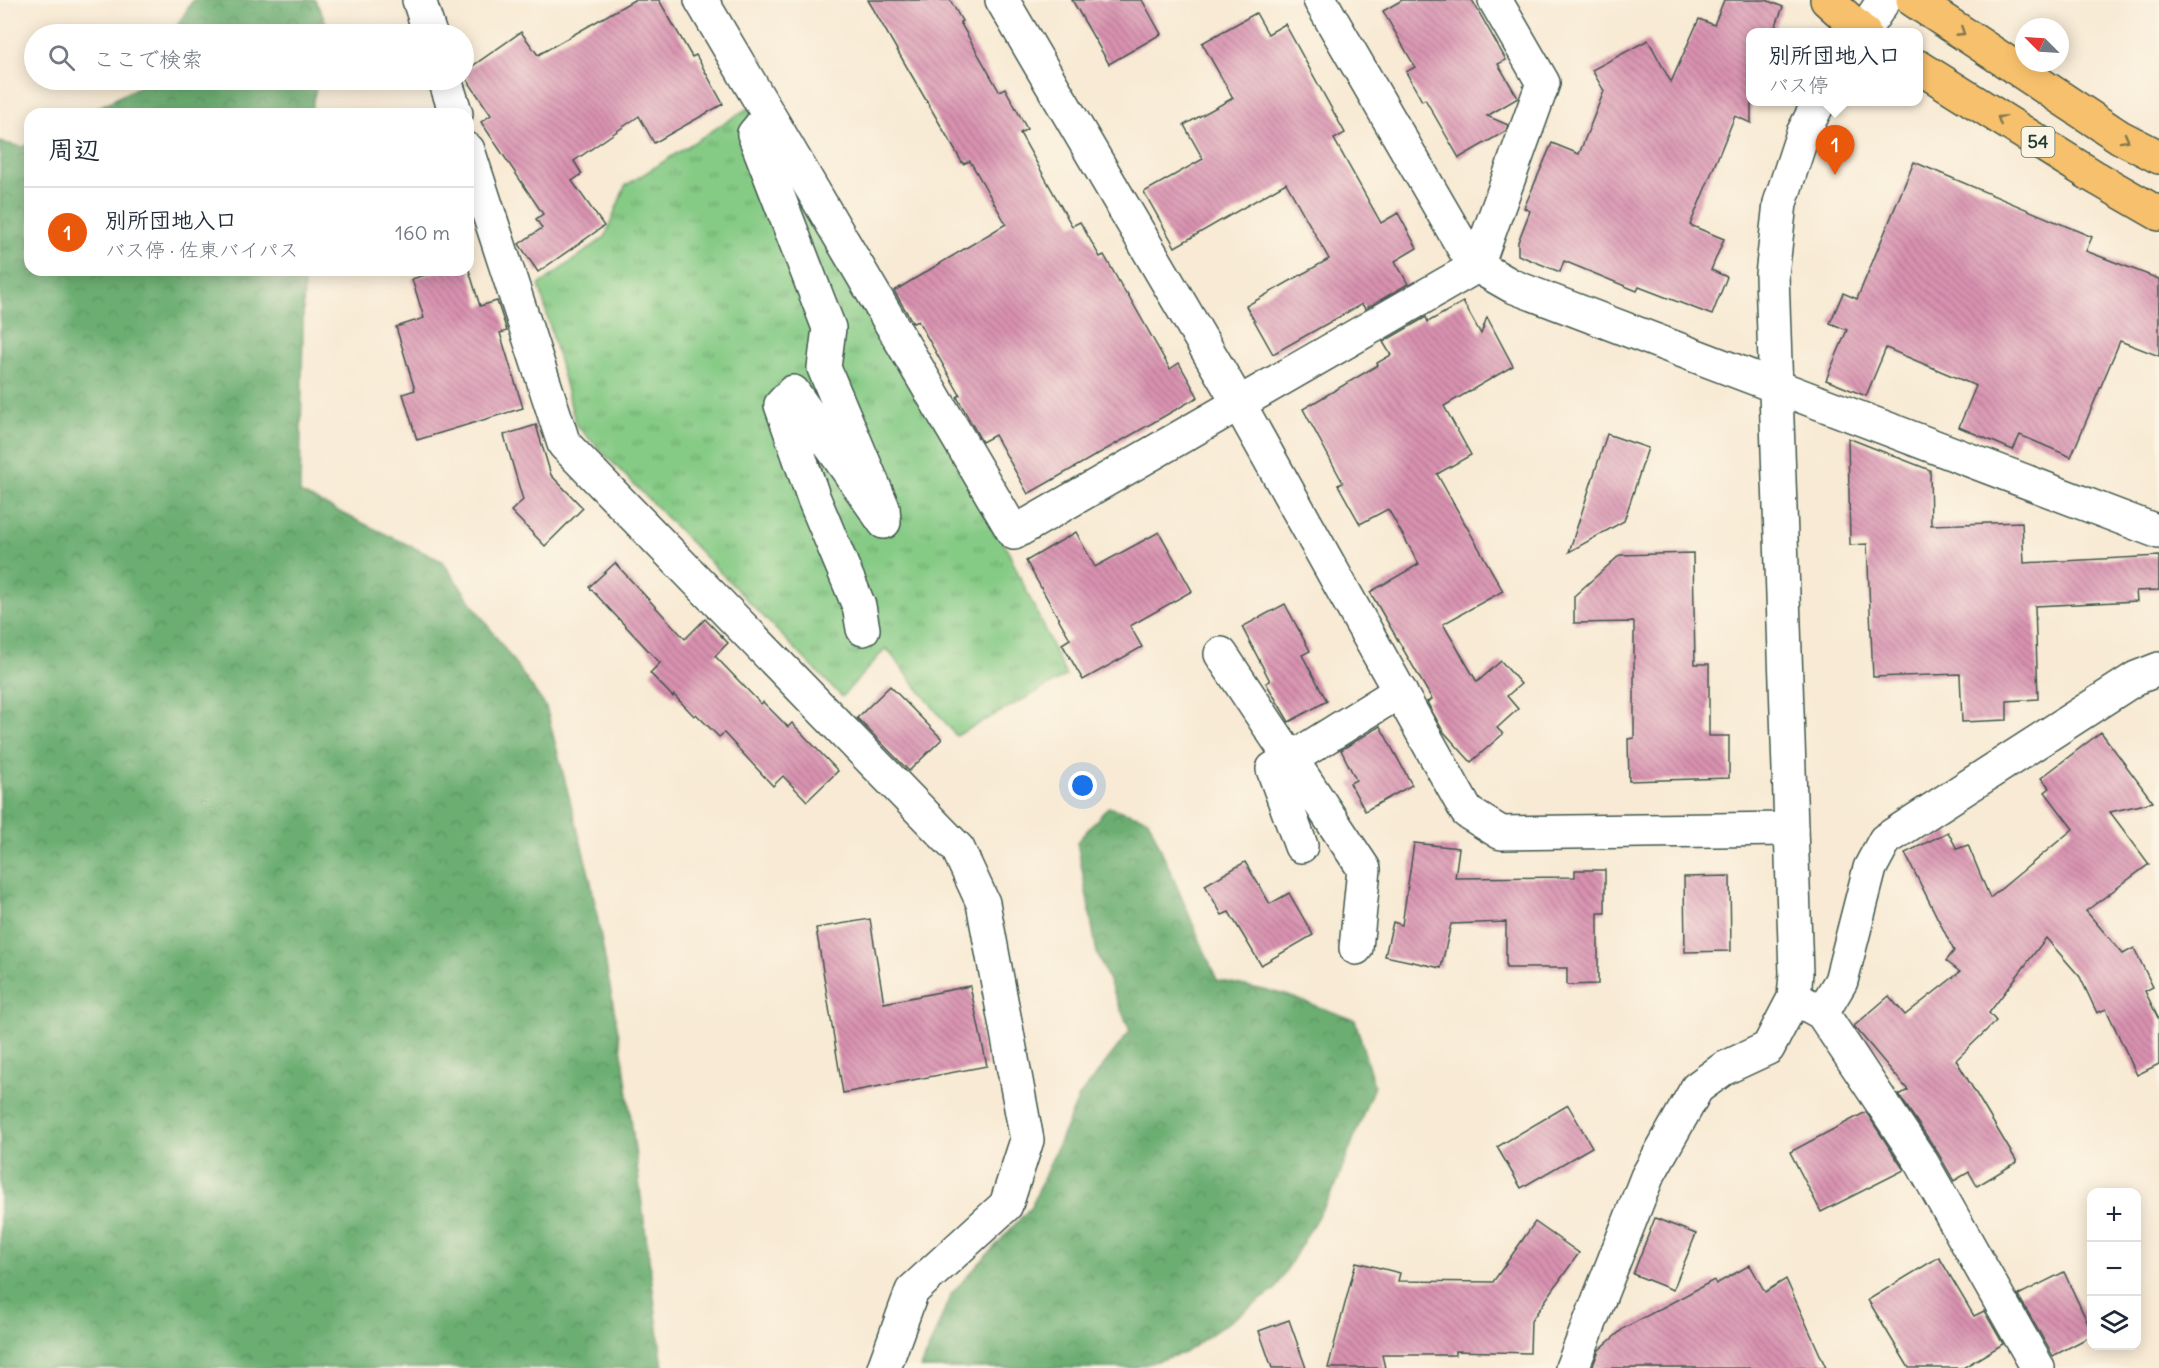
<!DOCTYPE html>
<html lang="ja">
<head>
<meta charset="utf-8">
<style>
	body { margin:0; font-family:Delius,"Klee One",sans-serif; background:#f6f6f7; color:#1f2937 }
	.controls { position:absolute; right:18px; bottom:18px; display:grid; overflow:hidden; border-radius:12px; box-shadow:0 3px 15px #0003 }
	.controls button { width:54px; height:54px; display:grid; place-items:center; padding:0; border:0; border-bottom:2px solid #e0e1e3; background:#fff; color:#1f2937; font:30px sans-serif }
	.compass { position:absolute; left:2015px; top:18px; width:54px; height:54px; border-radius:50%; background:#fff; box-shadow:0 3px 15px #0003; rotate:294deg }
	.you { position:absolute; left:1083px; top:786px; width:21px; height:21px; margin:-15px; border:4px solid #fff; border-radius:50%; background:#1a73e8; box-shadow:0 0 0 9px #1a73e833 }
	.badge { display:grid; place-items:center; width:39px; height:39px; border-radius:50%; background:#ea580c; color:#fff; font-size:20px; font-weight:700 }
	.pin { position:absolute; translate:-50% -50px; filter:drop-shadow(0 2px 3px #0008) }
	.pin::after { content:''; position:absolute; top:32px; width:21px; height:18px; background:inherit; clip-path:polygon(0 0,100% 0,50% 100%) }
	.popup { position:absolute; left:1746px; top:28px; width:177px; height:78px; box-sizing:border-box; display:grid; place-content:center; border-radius:12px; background:#fff; filter:drop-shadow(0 2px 4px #0005); font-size:20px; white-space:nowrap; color:#747a83 }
	.popup b { font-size:22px; color:#1f2937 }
	.popup::after { content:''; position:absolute; left:50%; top:100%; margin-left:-12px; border:12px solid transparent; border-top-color:#fff }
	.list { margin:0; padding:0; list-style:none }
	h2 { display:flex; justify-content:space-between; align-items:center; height:78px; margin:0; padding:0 24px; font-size:26px }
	h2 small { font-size:20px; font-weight:400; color:#747a83 }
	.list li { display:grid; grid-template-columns:39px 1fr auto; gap:18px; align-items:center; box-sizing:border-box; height:90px; padding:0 24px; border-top:2px solid #e0e1e3 }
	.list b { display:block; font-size:22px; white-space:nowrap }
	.list p { margin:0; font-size:20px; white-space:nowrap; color:#747a83 }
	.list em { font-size:20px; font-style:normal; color:#747a83 }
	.icon { flex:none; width:33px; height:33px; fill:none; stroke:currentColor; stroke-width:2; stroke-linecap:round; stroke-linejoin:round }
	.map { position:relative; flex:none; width:2159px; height:1368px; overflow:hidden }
	.search { position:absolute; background:#fff; box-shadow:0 3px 15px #0003; left:24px; top:24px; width:450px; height:66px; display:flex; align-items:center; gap:15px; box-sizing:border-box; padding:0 21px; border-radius:33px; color:#747a83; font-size:22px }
	.panel { position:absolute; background:#fff; box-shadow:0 3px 15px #0003; left:24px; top:108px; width:450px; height:168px; border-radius:18px }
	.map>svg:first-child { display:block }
	.forest { fill:url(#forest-crowns); stroke:#467653; stroke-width:1.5 }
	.park { fill:url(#park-tufts); stroke:#52845c; stroke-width:1.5 }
	.building { fill:url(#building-back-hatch) }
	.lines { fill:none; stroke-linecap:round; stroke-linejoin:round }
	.minor-casing { stroke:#40574c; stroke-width:36 }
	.highway-casing { stroke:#40574c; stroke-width:36 }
	.minor { stroke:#fff; stroke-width:33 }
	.highway { stroke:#f7c06c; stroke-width:33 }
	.oneway { stroke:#80784d }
	.labels { text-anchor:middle; stroke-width:4.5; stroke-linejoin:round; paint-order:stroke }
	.shield { fill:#fcf5e5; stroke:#617469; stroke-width:1.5 }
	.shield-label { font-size:18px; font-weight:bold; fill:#1f3d34 }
</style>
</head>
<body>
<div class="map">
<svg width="2159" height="1368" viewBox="0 0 2159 1368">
	<defs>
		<pattern id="forest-crowns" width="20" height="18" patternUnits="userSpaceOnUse" patternTransform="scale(1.5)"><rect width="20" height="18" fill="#6cae72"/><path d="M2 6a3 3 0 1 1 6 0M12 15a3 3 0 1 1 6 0" fill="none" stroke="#588f5e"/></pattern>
		<pattern id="park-tufts" width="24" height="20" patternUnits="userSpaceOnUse" patternTransform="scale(1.5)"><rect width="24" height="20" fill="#85ca85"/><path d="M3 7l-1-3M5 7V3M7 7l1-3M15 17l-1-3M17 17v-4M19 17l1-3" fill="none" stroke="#6ca56e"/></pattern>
		<pattern id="building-back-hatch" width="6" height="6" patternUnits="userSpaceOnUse" patternTransform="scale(1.5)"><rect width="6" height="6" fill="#d992b0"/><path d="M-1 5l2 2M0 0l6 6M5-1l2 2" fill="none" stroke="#af7890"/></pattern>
	</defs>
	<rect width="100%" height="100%" fill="#fcf5e5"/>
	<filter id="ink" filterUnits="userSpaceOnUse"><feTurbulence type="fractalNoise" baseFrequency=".0167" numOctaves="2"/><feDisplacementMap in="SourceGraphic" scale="12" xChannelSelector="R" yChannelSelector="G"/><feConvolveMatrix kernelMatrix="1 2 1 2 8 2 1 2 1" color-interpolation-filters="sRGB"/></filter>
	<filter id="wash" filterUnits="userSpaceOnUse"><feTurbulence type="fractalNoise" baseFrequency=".008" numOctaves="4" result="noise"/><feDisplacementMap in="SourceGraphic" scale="24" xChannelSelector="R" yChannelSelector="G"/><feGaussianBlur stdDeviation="1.35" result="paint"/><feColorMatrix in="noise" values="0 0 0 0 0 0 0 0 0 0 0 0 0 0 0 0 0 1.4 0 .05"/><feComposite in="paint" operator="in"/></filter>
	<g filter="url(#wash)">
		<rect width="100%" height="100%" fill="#f8ead4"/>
		<g class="forest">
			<path d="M193 0H315L330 30 329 34H172Z"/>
			<path d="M144 80H318L310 114H86L140 86Z"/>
			<path d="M0 142 23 147 30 143V270H304L300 493 442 561 546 707 591 882 624 1064 663 1368H0Z"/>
			<path d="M1108 807 1148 819 1217 980 1283 994 1355 1020 1374 1086 1336 1185 1275 1290 1184 1353 1133 1368H921L951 1294 1031 1207 1079 1097 1130 1031 1097 953 1077 842Z"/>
		</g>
		<path class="park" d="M751 106 1001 536 1066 676 956 736 886 648 842 697 576 425 539 285 605 237 625 186Z"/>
		<g id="blocks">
			<g class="building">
				<path d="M634 0H659L692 57 696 55 723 104 654 143 639 116 574 161 582 174 572 181 604 226 538 272 519 244 542 228 536 219 543 214 481 122 491 115 464 75V72L521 32 538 55Z"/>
				<path d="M868 0H950L962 21 960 22 999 91 1005 88 1027 129 1020 133 1072 226 1080 222 1100 257 1104 255 1126 294 1127 293 1170 369 1179 363 1198 397 1028 494 995 435 982 442 957 397 960 395 918 321 913 323 894 291 1006 224 970 161 963 164Z"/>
				<path d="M1072 0H1142L1161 34 1109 64Z"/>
				<path d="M1402 0H1472L1506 60 1498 64 1518 98 1487 116 1508 125 1506 131 1459 158 1425 99 1422 101 1406 72 1415 67 1383 11Z"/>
				<path d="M1724 0H1766L1783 7 1773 33H1751V123L1735 116 1690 225 1724 239 1711 270 1727 277 1712 315 1639 287 1637 291 1564 261 1560 272 1518 255V242L1530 211 1524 208 1552 143 1579 154 1604 91 1592 70 1648 40 1671 82 1699 19 1714 25Z"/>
				<path d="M1256 13 1268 34 1285 24 1345 133 1334 139 1381 223 1398 213 1417 248 1395 261 1408 284 1365 309 1362 304 1273 354 1246 306 1329 259 1286 183 1175 247 1144 192 1203 159 1184 125 1233 98 1202 43Z"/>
				<path d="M1914 162 2092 237 2086 251 2159 279V356L2120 341 2071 457 2020 435 2013 450 1959 427 1976 386 1886 348 1866 396 1826 380 1847 330 1830 323 1843 293 1857 299Z"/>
				<path d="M441 270H469L480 306 497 301 507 331 500 333 523 408 417 440 403 394 415 390 396 327 424 318 412 279Z"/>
				<path d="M1463 302 1481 334 1487 317 1513 366 1444 406 1471 455 1437 474 1503 591 1443 624 1477 682 1501 661 1521 684 1507 696 1518 709 1497 728 1503 734 1471 762 1443 731 1427 702 1432 699 1370 592 1419 564 1388 509 1360 524 1338 485 1343 483 1303 409 1378 365 1377 363 1391 355 1383 342 1426 317 1428 322Z"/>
				<path d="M536 425 551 475 583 508 545 546 511 511 523 500 504 435Z"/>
				<path d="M1607 434 1648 448 1624 521 1569 552Z"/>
				<path d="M1848 438 1930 470 1931 525 2022 522 2024 563 2159 556V590L2136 591 2137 601 2035 606 2038 699 2007 701V720L1962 722 1960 674 1873 677 1867 544 1850 545Z"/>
				<path d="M1076 532 1095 567 1159 532 1192 591 1130 626 1142 647 1083 680 1062 644 1070 639 1026 561Z"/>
				<path d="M1693 553 1695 664H1709V736H1729V778L1629 781 1628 739 1634 738V622L1574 623V596L1620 555Z"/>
				<path d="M615 563 685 639 705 619 728 643 715 656 761 704 763 702 788 727 792 723 838 771 807 801 783 776 773 786 724 733 719 737 696 714 694 716 674 695 673 697 650 673 660 663 589 587Z"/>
				<path d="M1285 604 1310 651 1302 655 1327 701 1289 722 1266 683 1270 681 1242 627Z"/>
				<path d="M890 686 942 739 909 771 857 718Z"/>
				<path d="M1380 726 1412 785 1365 811 1350 783 1356 780 1341 750Z"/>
				<path d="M2101 732 2153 802 2110 812 2149 864 2086 911 2123 954 2134 948 2153 987 2145 991 2159 1020V1064L2137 1075 2106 1009 2097 1013 2080 977 2046 938 1989 1013 1996 1021 1956 1060 2017 1162 1977 1186 1969 1172 1954 1181 1938 1153 1899 1095 1908 1090 1854 1026 1889 996 1905 1015 1960 972 1946 961 1954 951 1905 853 1948 832 1957 849 1968 845 1990 898 2073 829 2045 792 2050 788 2041 778Z"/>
				<path d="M1414 843 1459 848 1455 878 1575 877V870H1605V913H1598V984L1567 985V968H1506V922L1451 924 1441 968 1385 956 1393 922 1402 925Z"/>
				<path d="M1245 862 1270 904 1289 893 1313 935 1261 965 1229 912 1222 915 1205 885Z"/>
				<path d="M1730 876 1731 951 1685 952 1684 877Z"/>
				<path d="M870 919 884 1003 970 986 987 1066 843 1093 816 928Z"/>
				<path d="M1568 1105 1592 1147 1521 1188 1497 1147Z"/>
				<path d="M1866 1112 1904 1170 1821 1212 1790 1152Z"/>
				<path d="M1655 1218 1696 1234 1673 1290 1633 1274Z"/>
				<path d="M1535 1222 1579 1253 1531 1321 1530 1353 1456 1351V1355H1382L1385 1368H1328L1356 1262 1400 1273 1398 1281 1493 1282Z"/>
				<path d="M1939 1257 1974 1316 1984 1311 2003 1344 1963 1368H1909L1868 1300Z"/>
				<path d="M1750 1265 1765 1292 1786 1279 1826 1368H1592L1599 1350 1624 1328 1714 1280 1716 1284Z"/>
				<path d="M2064 1272 2091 1330V1336L2053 1356 2018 1295Z"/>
				<path d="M1289 1320 1306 1368H1272L1259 1331Z"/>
			</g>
		</g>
	</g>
	<g filter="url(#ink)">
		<use href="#blocks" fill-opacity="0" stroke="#40574c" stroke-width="1.5"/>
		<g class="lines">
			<g class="minor-casing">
				<g id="minor">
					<path d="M419 0 430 34"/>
					<path d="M701 0 1014 533 1477 266 1543 83 1495 0"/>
					<path d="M1002 0 1239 404 1467 812 1501 833 1791 829"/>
					<path d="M1320 0 1463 247 1477 266 1512 286 2159 532"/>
					<path d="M1862 33 1884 0"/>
					<path d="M445 80 456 114"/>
					<path d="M768 117 754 134 829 328 824 368 883 508 884 522 793 392 781 405 814 499 859 606 863 629"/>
					<path d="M468 150 564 444 958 849 983 903 1027 1140 1006 1205 912 1291 884 1368"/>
					<path d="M1221 654 1291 759 1273 769 1301 846"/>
					<path d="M1356 948 1364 869 1291 759 1400 691"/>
					<path d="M1804 1003 1822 1013 1922 1163 2038 1368"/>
					<path d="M1822 1013 1841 981 1870 868 1885 840 2136 678 2159 669"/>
					<path d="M1572 1368 1647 1177 1697 1088 1723 1069 1768 1048 1794 998 1796 973 1772 275 1780 203 1803 133 1819 102"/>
				</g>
			</g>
			<g class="highway-casing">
				<g id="highway">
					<path d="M1827 0 1864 33"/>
					<path d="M1913 0 2120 137 2159 157"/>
					<path d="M1919 67 2093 176 2159 214"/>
				</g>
			</g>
			<use href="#minor" class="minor"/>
			<use href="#highway" class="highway"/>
		</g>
		<defs><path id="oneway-chevron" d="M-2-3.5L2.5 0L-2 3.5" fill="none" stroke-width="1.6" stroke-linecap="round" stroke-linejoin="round" transform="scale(1.5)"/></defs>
		<g class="oneway">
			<use href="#oneway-chevron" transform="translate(1961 32) rotate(33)"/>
			<use href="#oneway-chevron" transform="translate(2001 119) rotate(-148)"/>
			<use href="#oneway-chevron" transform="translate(2125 139) rotate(29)"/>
		</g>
	</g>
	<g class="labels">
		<rect class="shield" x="2021.5" y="127" width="33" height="30" rx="4.5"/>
		<g class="shield-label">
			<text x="2038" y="148">54</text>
		</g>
	</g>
</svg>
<div class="controls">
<button>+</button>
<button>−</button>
<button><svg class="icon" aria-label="layers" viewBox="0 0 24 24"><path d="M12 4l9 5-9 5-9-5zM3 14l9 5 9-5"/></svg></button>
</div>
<svg class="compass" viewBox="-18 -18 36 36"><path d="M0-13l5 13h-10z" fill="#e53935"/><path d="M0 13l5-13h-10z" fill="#747a83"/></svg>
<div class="you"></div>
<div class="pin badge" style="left:1835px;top:175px">1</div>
<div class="popup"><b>別所団地入口</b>バス停</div>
<div class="search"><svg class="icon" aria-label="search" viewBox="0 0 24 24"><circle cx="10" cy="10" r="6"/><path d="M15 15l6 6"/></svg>ここで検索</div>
<section class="panel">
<h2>周辺<small></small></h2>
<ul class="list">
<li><span class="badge">1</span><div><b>別所団地入口</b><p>バス停 · 佐東バイパス</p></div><em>160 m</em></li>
</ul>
</section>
</div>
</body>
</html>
